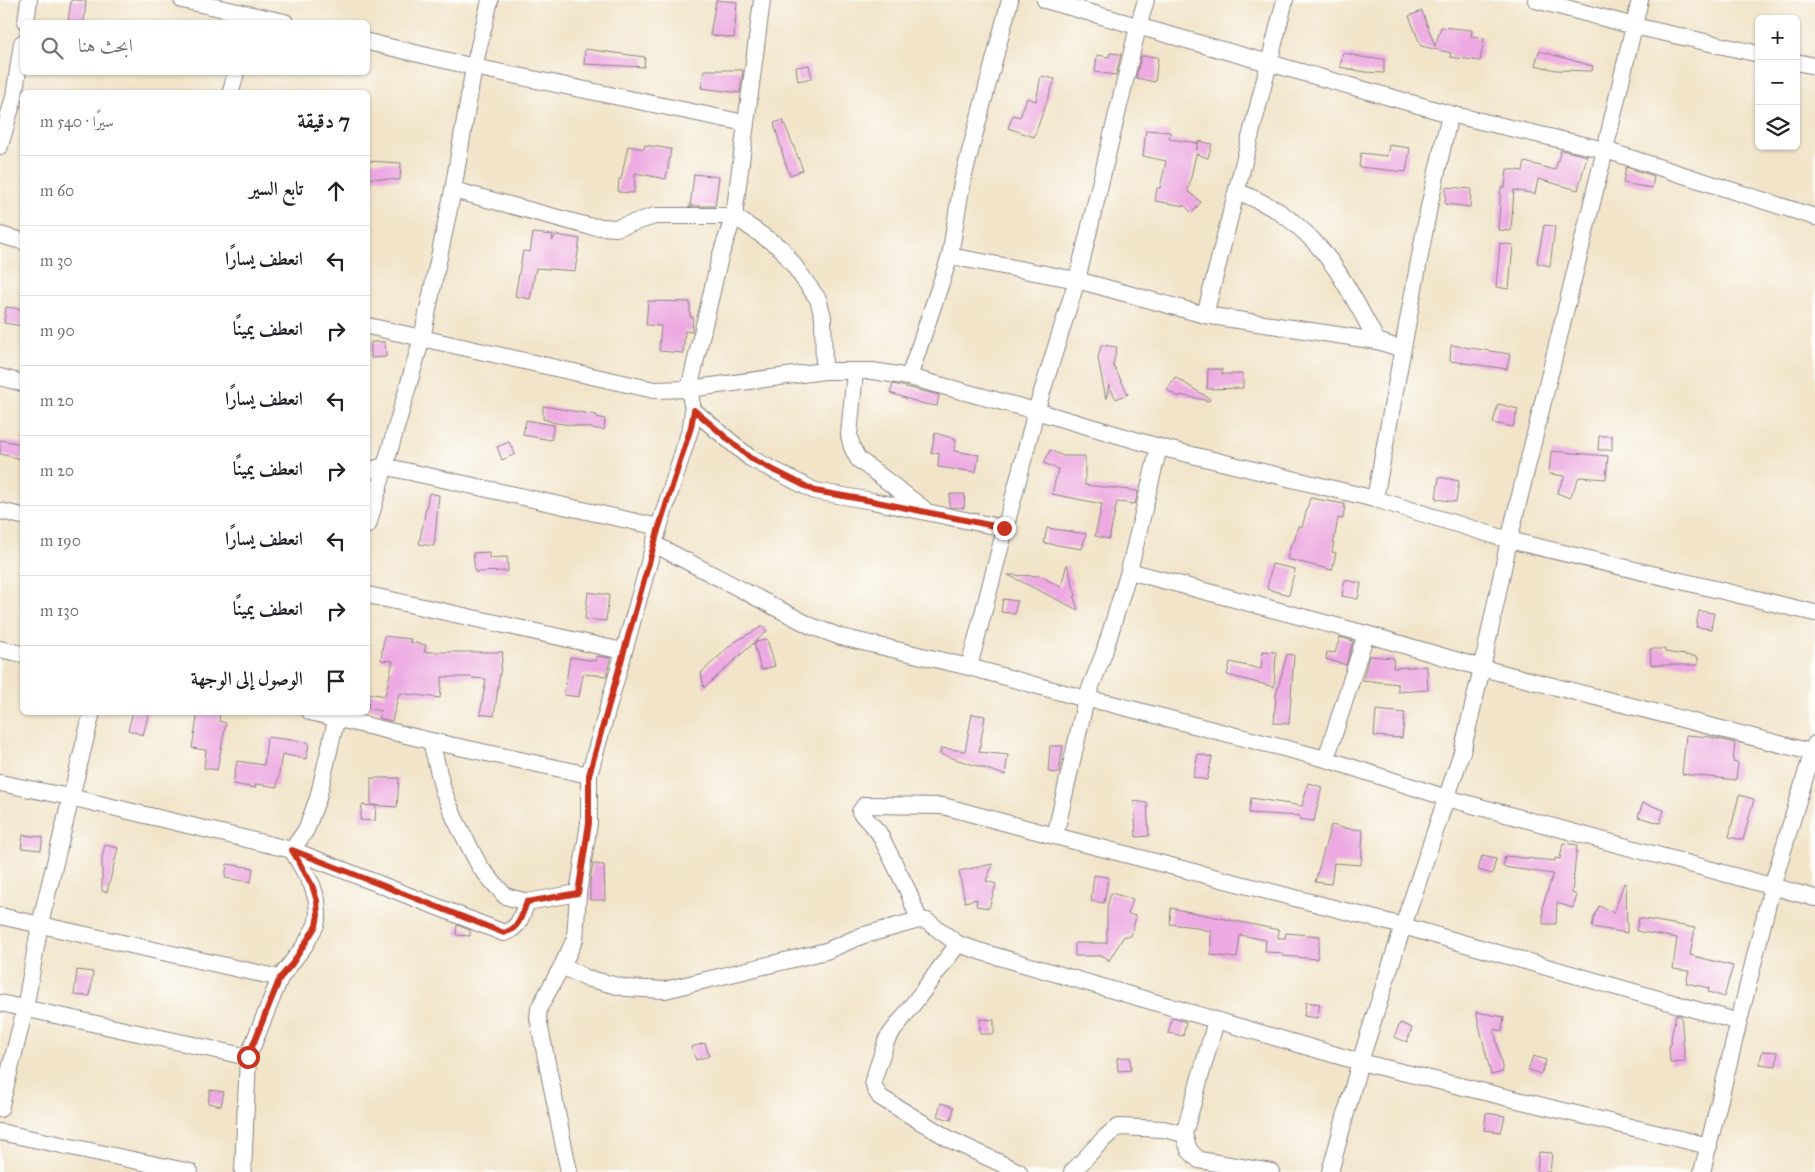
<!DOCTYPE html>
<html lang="ar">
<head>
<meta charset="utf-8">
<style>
	body { margin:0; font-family:"IM FELL Great Primer",Amiri,serif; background:#f2f2f2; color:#202124; direction:rtl }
	.controls { position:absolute; right:15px; top:15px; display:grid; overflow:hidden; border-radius:8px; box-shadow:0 1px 4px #0004 }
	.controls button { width:45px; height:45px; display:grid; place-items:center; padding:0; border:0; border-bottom:1px solid #e0e0e0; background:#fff; color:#202124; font:25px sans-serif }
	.stop { position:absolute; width:15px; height:15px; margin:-11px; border:4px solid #c8321e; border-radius:50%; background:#fff }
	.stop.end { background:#c8321e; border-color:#fff; box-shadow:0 1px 5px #0008 }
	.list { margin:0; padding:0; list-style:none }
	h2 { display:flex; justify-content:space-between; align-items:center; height:65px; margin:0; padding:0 20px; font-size:21px }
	h2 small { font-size:16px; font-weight:400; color:#757577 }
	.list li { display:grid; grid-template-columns:32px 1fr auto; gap:15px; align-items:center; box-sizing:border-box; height:70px; padding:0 20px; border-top:1px solid #e0e0e0 }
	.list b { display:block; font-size:19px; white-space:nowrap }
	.list em { font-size:16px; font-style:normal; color:#757577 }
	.icon { flex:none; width:28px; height:28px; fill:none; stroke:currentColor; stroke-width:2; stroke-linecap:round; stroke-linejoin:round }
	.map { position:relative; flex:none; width:1815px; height:1172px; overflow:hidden; direction:ltr }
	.search { position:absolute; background:#fff; box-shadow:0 1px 4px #0004; left:20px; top:20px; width:350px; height:55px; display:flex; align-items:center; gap:12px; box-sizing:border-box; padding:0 18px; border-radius:8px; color:#757577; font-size:19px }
	.panel { position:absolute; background:#fff; box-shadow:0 1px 4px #0004; left:20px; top:90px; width:350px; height:625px; border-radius:8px; direction:rtl }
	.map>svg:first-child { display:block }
	.building { fill:#edaae2 }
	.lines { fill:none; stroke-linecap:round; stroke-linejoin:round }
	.minor-casing { stroke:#8a8382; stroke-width:18 }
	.minor { stroke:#fff; stroke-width:16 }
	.route { stroke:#c8321e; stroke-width:6 }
</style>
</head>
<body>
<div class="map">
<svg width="1815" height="1172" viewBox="0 0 1815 1172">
	<rect width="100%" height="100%" fill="#fdfcf7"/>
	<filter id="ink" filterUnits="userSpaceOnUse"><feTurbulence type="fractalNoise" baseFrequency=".02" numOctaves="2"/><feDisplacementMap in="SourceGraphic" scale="10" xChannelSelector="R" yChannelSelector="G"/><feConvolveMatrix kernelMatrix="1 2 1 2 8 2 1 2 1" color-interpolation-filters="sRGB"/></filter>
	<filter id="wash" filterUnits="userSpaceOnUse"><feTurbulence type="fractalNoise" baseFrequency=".0096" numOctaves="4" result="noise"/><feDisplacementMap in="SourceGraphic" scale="20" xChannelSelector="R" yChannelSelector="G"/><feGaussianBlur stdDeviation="1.12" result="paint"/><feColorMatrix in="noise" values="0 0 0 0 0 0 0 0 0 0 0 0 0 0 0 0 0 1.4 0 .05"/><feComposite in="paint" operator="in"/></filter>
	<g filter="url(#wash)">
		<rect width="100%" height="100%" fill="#f1e4c9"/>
		<g id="blocks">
			<g class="building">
				<path d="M71 0 86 1 84 22H68Z"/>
				<path d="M716 0 737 2 734 38 710 35Z"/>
				<path d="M1422 11 1435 46 1441 27 1472 30 1471 36 1484 38 1480 61 1450 57 1451 53 1421 46 1409 16Z"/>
				<path d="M585 49 645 57 644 67 584 64Z"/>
				<path d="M1539 51 1593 66 1592 71 1556 70 1535 65Z"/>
				<path d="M1110 53 1121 54 1116 75 1095 72 1097 55 1109 57Z"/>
				<path d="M1343 53 1367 58 1384 59V73L1365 72 1340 67Z"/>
				<path d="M1141 56 1158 57 1155 82 1136 78Z"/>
				<path d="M809 65 812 78 798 81 796 67Z"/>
				<path d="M704 70H743L740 93 701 88Z"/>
				<path d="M1041 76 1055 79 1034 137 1008 128 1013 115 1020 117 1027 98 1036 101Z"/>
				<path d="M783 120 803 170 790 175 784 159 774 123Z"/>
				<path d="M1146 130 1170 132 1169 139 1198 143 1196 151 1199 141 1212 144 1208 158 1196 154 1188 191 1201 202 1192 213 1185 206 1155 201 1157 188H1160L1166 161 1143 156Z"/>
				<path d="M645 145 671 149 666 179 635 173 634 193 618 192 619 179H621L628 146 644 149Z"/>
				<path d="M1389 145 1410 148 1406 172 1359 167 1361 153 1387 156Z"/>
				<path d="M1561 150 1587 156 1578 190 1538 179 1535 194 1514 190 1511 231 1498 230 1501 187H1505L1507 169 1523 171 1525 162 1555 170Z"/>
				<path d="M368 161 401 163 400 180 368 178Z"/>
				<path d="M1626 167 1654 176 1652 188 1623 183Z"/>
				<path d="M694 174 719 177 715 206H690Z"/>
				<path d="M1446 187 1471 189 1470 207 1445 204Z"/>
				<path d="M1544 225 1555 226 1550 266 1537 263Z"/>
				<path d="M533 233 553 235 552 241 556 235 580 239 575 271 536 268 530 299 515 296 523 251 530 252Z"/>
				<path d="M1500 243 1513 245 1509 289 1496 287Z"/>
				<path d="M648 301 690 302V317H693L692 332 685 331 683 353 659 351 661 326 646 325Z"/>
				<path d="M6 307 22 309V326L4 323Z"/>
				<path d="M371 342H385L386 357 371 358Z"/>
				<path d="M1101 345 1117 347 1113 365 1128 394 1116 399 1109 385 1106 399 1098 358Z"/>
				<path d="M1451 345 1510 354 1507 369 1450 361Z"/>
				<path d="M1208 369H1222V374H1243V388L1207 389Z"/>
				<path d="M1175 377 1210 399 1209 401 1180 395 1179 397 1167 390Z"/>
				<path d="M893 384 939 395 937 406 924 404 890 393Z"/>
				<path d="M1498 404 1518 409 1513 427 1493 423Z"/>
				<path d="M543 406 597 415V417L605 419 604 430 551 422V421L543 419Z"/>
				<path d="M526 420 554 425 551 440 523 435Z"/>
				<path d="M935 433 956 439 954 451 979 455 976 472 938 467 939 452 931 454Z"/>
				<path d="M1599 436H1612V450H1598Z"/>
				<path d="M0 440 22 444V459L0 454Z"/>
				<path d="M509 442 515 454 502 460 497 447Z"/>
				<path d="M1050 450 1063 456H1085V485L1138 491 1135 504 1117 502 1109 539 1095 536 1102 504 1052 494 1058 469 1044 463Z"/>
				<path d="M1551 451 1608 456 1606 479 1579 477 1570 498 1557 493 1565 476 1549 474Z"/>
				<path d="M1439 477 1459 481 1456 502 1436 499Z"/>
				<path d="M429 493 439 495 434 546 419 544Z"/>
				<path d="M950 494H965L964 508 949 507Z"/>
				<path d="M1310 498 1345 504 1343 519 1338 518 1332 552 1336 553 1332 570 1287 559 1292 541 1294 542 1298 526 1302 527Z"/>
				<path d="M1047 528 1086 534 1082 549 1044 543Z"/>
				<path d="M489 552V558L507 557 508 571 475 572 473 553Z"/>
				<path d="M1067 564 1076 596 1074 597 1078 610 1008 575 1040 576 1061 587Z"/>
				<path d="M1272 564 1295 569 1289 595 1267 589Z"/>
				<path d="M1345 580 1361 583 1358 599 1342 596Z"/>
				<path d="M588 592 609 595 606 621 585 619Z"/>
				<path d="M1003 599 1017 601 1015 614 1001 612Z"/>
				<path d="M1699 611 1714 613 1711 629 1696 627Z"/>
				<path d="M763 626 767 631 704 688 701 673 733 643Z"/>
				<path d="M384 636 411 639 410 642 426 645 424 652H503L494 716 480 714 486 679 472 678V677H442L440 698 399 693 392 721 379 718 381 711 368 708V693L385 696 393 661 381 660Z"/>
				<path d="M1340 637 1353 641 1346 665 1326 659 1327 652 1335 653Z"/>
				<path d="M767 639 775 666 761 670 754 643Z"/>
				<path d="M1650 649H1665V652L1698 657V665H1651Z"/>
				<path d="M1263 651 1276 652 1274 687 1227 675 1230 662 1261 669Z"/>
				<path d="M1287 654 1294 655 1289 724 1274 723 1276 695Z"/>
				<path d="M596 656 610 658 607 676 583 674 579 697 564 695 570 657 596 661Z"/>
				<path d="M1369 656 1394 658 1393 668 1427 666 1428 690 1398 692V684L1363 680Z"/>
				<path d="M1376 710 1405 713 1402 738 1374 736Z"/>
				<path d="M133 712H149L143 735 128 730Z"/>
				<path d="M198 712H220L219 721 226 723 217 770 204 768 206 750 192 748Z"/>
				<path d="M972 714 985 716 979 752 1008 755 1005 775 940 754 941 748 965 751Z"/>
				<path d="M1686 735 1710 737 1735 743 1733 762 1738 763 1736 780 1682 774Z"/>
				<path d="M267 737 308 742 309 744 306 759 282 754 277 787 256 784 255 788 233 784 237 761 264 765Z"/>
				<path d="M1050 746H1063L1059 773 1048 772Z"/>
				<path d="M1198 754 1212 757 1207 780 1193 777Z"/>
				<path d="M371 778H399L397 807 371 805Z"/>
				<path d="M1308 783 1322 787 1314 821 1299 819 1300 816 1249 813 1251 798 1302 806Z"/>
				<path d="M1739 795 1754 799 1743 840 1729 837Z"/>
				<path d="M1134 801 1147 803 1149 836 1136 837Z"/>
				<path d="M1643 803 1664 810 1660 823 1638 817Z"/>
				<path d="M362 805 376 806 375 821 360 820Z"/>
				<path d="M1331 825 1343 828 1363 830 1361 865 1334 863 1331 884 1315 882Z"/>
				<path d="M23 835 43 837 41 850 21 848Z"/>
				<path d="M1563 843 1577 845 1572 893 1577 895 1573 908 1557 903 1556 924H1543V905L1553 874 1503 867 1505 856 1555 861V858L1560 859Z"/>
				<path d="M105 845 118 848 107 892 102 891V857Z"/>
				<path d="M1482 856 1496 859 1492 874 1478 870Z"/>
				<path d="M227 864 253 868 251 882 225 878Z"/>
				<path d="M593 864 604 865 605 900H590V881Z"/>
				<path d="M993 864 986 881 996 884 989 908 976 906 977 899 965 902 959 871Z"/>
				<path d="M1094 875 1108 877 1104 903 1091 901Z"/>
				<path d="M1624 883H1626L1627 933 1592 927 1594 917 1599 906 1614 913Z"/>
				<path d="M1111 893 1133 899 1128 914 1136 916 1131 936H1124L1108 962V959L1103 956H1075V943H1107V907Z"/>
				<path d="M1171 908 1279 930 1278 938H1285L1286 933 1320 936 1317 959 1283 956 1284 953 1265 952 1266 940 1240 935 1237 958 1211 955V931L1196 928V927L1170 924Z"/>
				<path d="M1639 918 1695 928 1690 955 1733 966 1724 997 1708 992 1709 988 1686 983 1689 971 1673 969 1677 938 1636 931Z"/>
				<path d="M457 925 470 930V936L456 935Z"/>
				<path d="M77 970 93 972 90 996 74 995Z"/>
				<path d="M1306 1002 1320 1004 1317 1018 1304 1016Z"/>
				<path d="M1476 1012 1504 1017 1502 1031 1494 1029 1503 1072 1491 1075Z"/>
				<path d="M1676 1014 1681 1016 1685 1062 1670 1063 1669 1049Z"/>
				<path d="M1172 1018 1186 1022 1183 1036 1168 1033Z"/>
				<path d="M980 1019 994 1020V1034H980Z"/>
				<path d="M1400 1023 1412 1028 1407 1042 1394 1037Z"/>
				<path d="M705 1043 709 1056 696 1060 691 1047Z"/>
				<path d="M1762 1051 1778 1052 1776 1066 1760 1064Z"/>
				<path d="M1533 1056 1546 1060 1541 1074 1528 1070Z"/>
				<path d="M1130 1057 1131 1070 1118 1071 1117 1058Z"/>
				<path d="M210 1090 224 1092 221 1106 208 1103Z"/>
				<path d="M941 1103 954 1107 951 1120 937 1116Z"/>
				<path d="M1486 1113 1505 1116 1501 1132 1484 1130Z"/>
				<path d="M1539 1152 1552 1153 1550 1172H1537Z"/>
			</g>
		</g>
	</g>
	<g filter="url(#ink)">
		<use href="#blocks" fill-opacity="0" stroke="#8a8382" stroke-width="1"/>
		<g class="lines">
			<g class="minor-casing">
				<g id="minor">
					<path d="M182 0 285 22"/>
					<path d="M1045 0 1450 114 1605 150 1815 217"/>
					<path d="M1536 0 1634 26 1759 54"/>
					<path d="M26 22 29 0"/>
					<path d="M368 42 474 67 745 123"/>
					<path d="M1796 62 1815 66"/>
					<path d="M231 92 236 72"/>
					<path d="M0 146 14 97 22 43"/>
					<path d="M453 190 588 226 616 228 655 216H734L782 249 818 299 823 317 824 371"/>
					<path d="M1237 191C1250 197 1265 203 1278 211 1330 246 1348 288 1377 341"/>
					<path d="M0 235 22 241"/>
					<path d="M950 256 1077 280 1205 315 1377 341 1402 349"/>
					<path d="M1205 315 1285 0"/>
					<path d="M368 326 654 390 689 389 824 371H873L909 377 1036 411 1159 447 1375 499 1509 540 1815 613"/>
					<path d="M855 371 849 435 852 447 858 459 924 509"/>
					<path d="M0 377 22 383"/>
					<path d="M909 377 950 256 962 182 1010 0"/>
					<path d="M693 410 750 458 815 491 872 501 1004 528"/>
					<path d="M1159 447 1129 571 1104 653 1086 699 1055 836 1403 926 1739 1022"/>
					<path d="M368 471 383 466 659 527"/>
					<path d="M1375 499 1429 207 1450 114"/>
					<path d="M0 511 22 516"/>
					<path d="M368 525 422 338 453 190 474 67 490 0"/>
					<path d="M654 544 811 626 841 637 969 667 1086 699 1108 703 1326 759 1447 798 1815 898"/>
					<path d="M1129 571 1366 634 1482 668 1815 753"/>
					<path d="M368 595 623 651"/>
					<path d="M0 649 22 654"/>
					<path d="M969 667 1036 411 1077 280 1138 27 1146 0"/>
					<path d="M310 712 431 741 589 775 659 527 691 427 693 410 689 389 720 257 734 216 762 0"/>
					<path d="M431 741 443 790 455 819 480 867 505 896 527 902 578 893"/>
					<path d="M1326 759 1366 634"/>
					<path d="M0 783 70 797 292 850 504 933C520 928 521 916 527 902"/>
					<path d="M0 916 280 978"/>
					<path d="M919 920 908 891 879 833 860 812 865 805 943 806 1055 836"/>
					<path d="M958 944 887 1039 873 1081 875 1089 880 1097 951 1140 1019 1172"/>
					<path d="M562 966 586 978 626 988 665 990 826 951 861 936 919 920 927 921 958 944 982 952 1360 1062 1709 1146"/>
					<path d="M0 1003 248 1057"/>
					<path d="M1216 1021 1184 1134 1189 1150 1199 1160 1271 1172"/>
					<path d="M0 1109 25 1009 40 924 92 712"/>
					<path d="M0 1132 190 1172"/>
					<path d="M243 1172 248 1057 280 978 305 945 316 925 318 915 317 901 312 885 292 850 306 830 318 798 338 712"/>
					<path d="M569 1172 538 1018 539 1008 562 966 575 939 578 893 589 823V775"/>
					<path d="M1072 1172C1084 1161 1106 1133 1119 1127L1163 1129 1184 1134"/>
					<path d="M1330 1172 1360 1062 1403 926 1462 752 1482 668 1509 540 1605 150 1640 0"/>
					<path d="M1702 1172 1772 887 1815 744"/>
				</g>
			</g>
			<use href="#minor" class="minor"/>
		</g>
	</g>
	<g class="lines" filter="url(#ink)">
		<path class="route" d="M248 1057 280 978 292 964 316 926 318 915 317 901 312 885 292 850 504 933C520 928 521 916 527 902L578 893 589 823V775L659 527 691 427 694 410 750 458 815 491 872 501 1004 528"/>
	</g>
</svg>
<div class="controls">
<button>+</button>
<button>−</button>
<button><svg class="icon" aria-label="layers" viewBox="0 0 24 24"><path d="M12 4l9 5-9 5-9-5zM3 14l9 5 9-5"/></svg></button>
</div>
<div class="stop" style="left:248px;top:1057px"></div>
<div class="stop end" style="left:1004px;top:528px"></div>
<div class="search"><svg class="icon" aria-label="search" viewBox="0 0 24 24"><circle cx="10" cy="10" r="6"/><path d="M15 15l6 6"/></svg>ابحث هنا</div>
<section class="panel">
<h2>7 دقيقة<small>سيرًا · 540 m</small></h2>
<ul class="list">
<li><svg class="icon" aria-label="ahead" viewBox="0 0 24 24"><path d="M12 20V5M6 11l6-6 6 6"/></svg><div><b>تابع السير</b></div><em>60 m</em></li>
<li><svg class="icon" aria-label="left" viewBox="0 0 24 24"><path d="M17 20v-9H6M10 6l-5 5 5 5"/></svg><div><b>انعطف يسارًا</b></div><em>30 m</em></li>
<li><svg class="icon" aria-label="right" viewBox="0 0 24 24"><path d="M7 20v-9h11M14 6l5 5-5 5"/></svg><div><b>انعطف يمينًا</b></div><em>90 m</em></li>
<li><svg class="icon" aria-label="left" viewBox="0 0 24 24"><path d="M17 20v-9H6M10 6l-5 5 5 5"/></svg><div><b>انعطف يسارًا</b></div><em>20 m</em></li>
<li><svg class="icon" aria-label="right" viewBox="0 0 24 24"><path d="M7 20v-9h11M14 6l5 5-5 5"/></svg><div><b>انعطف يمينًا</b></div><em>20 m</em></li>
<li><svg class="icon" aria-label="left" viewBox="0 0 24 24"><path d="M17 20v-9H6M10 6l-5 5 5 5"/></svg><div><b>انعطف يسارًا</b></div><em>190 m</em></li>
<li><svg class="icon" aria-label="right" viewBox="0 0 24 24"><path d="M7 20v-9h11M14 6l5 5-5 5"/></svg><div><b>انعطف يمينًا</b></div><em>130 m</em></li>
<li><svg class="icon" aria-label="arrive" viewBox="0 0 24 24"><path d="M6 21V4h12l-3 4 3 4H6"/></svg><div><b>الوصول إلى الوجهة</b></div></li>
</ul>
</section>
</div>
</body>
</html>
